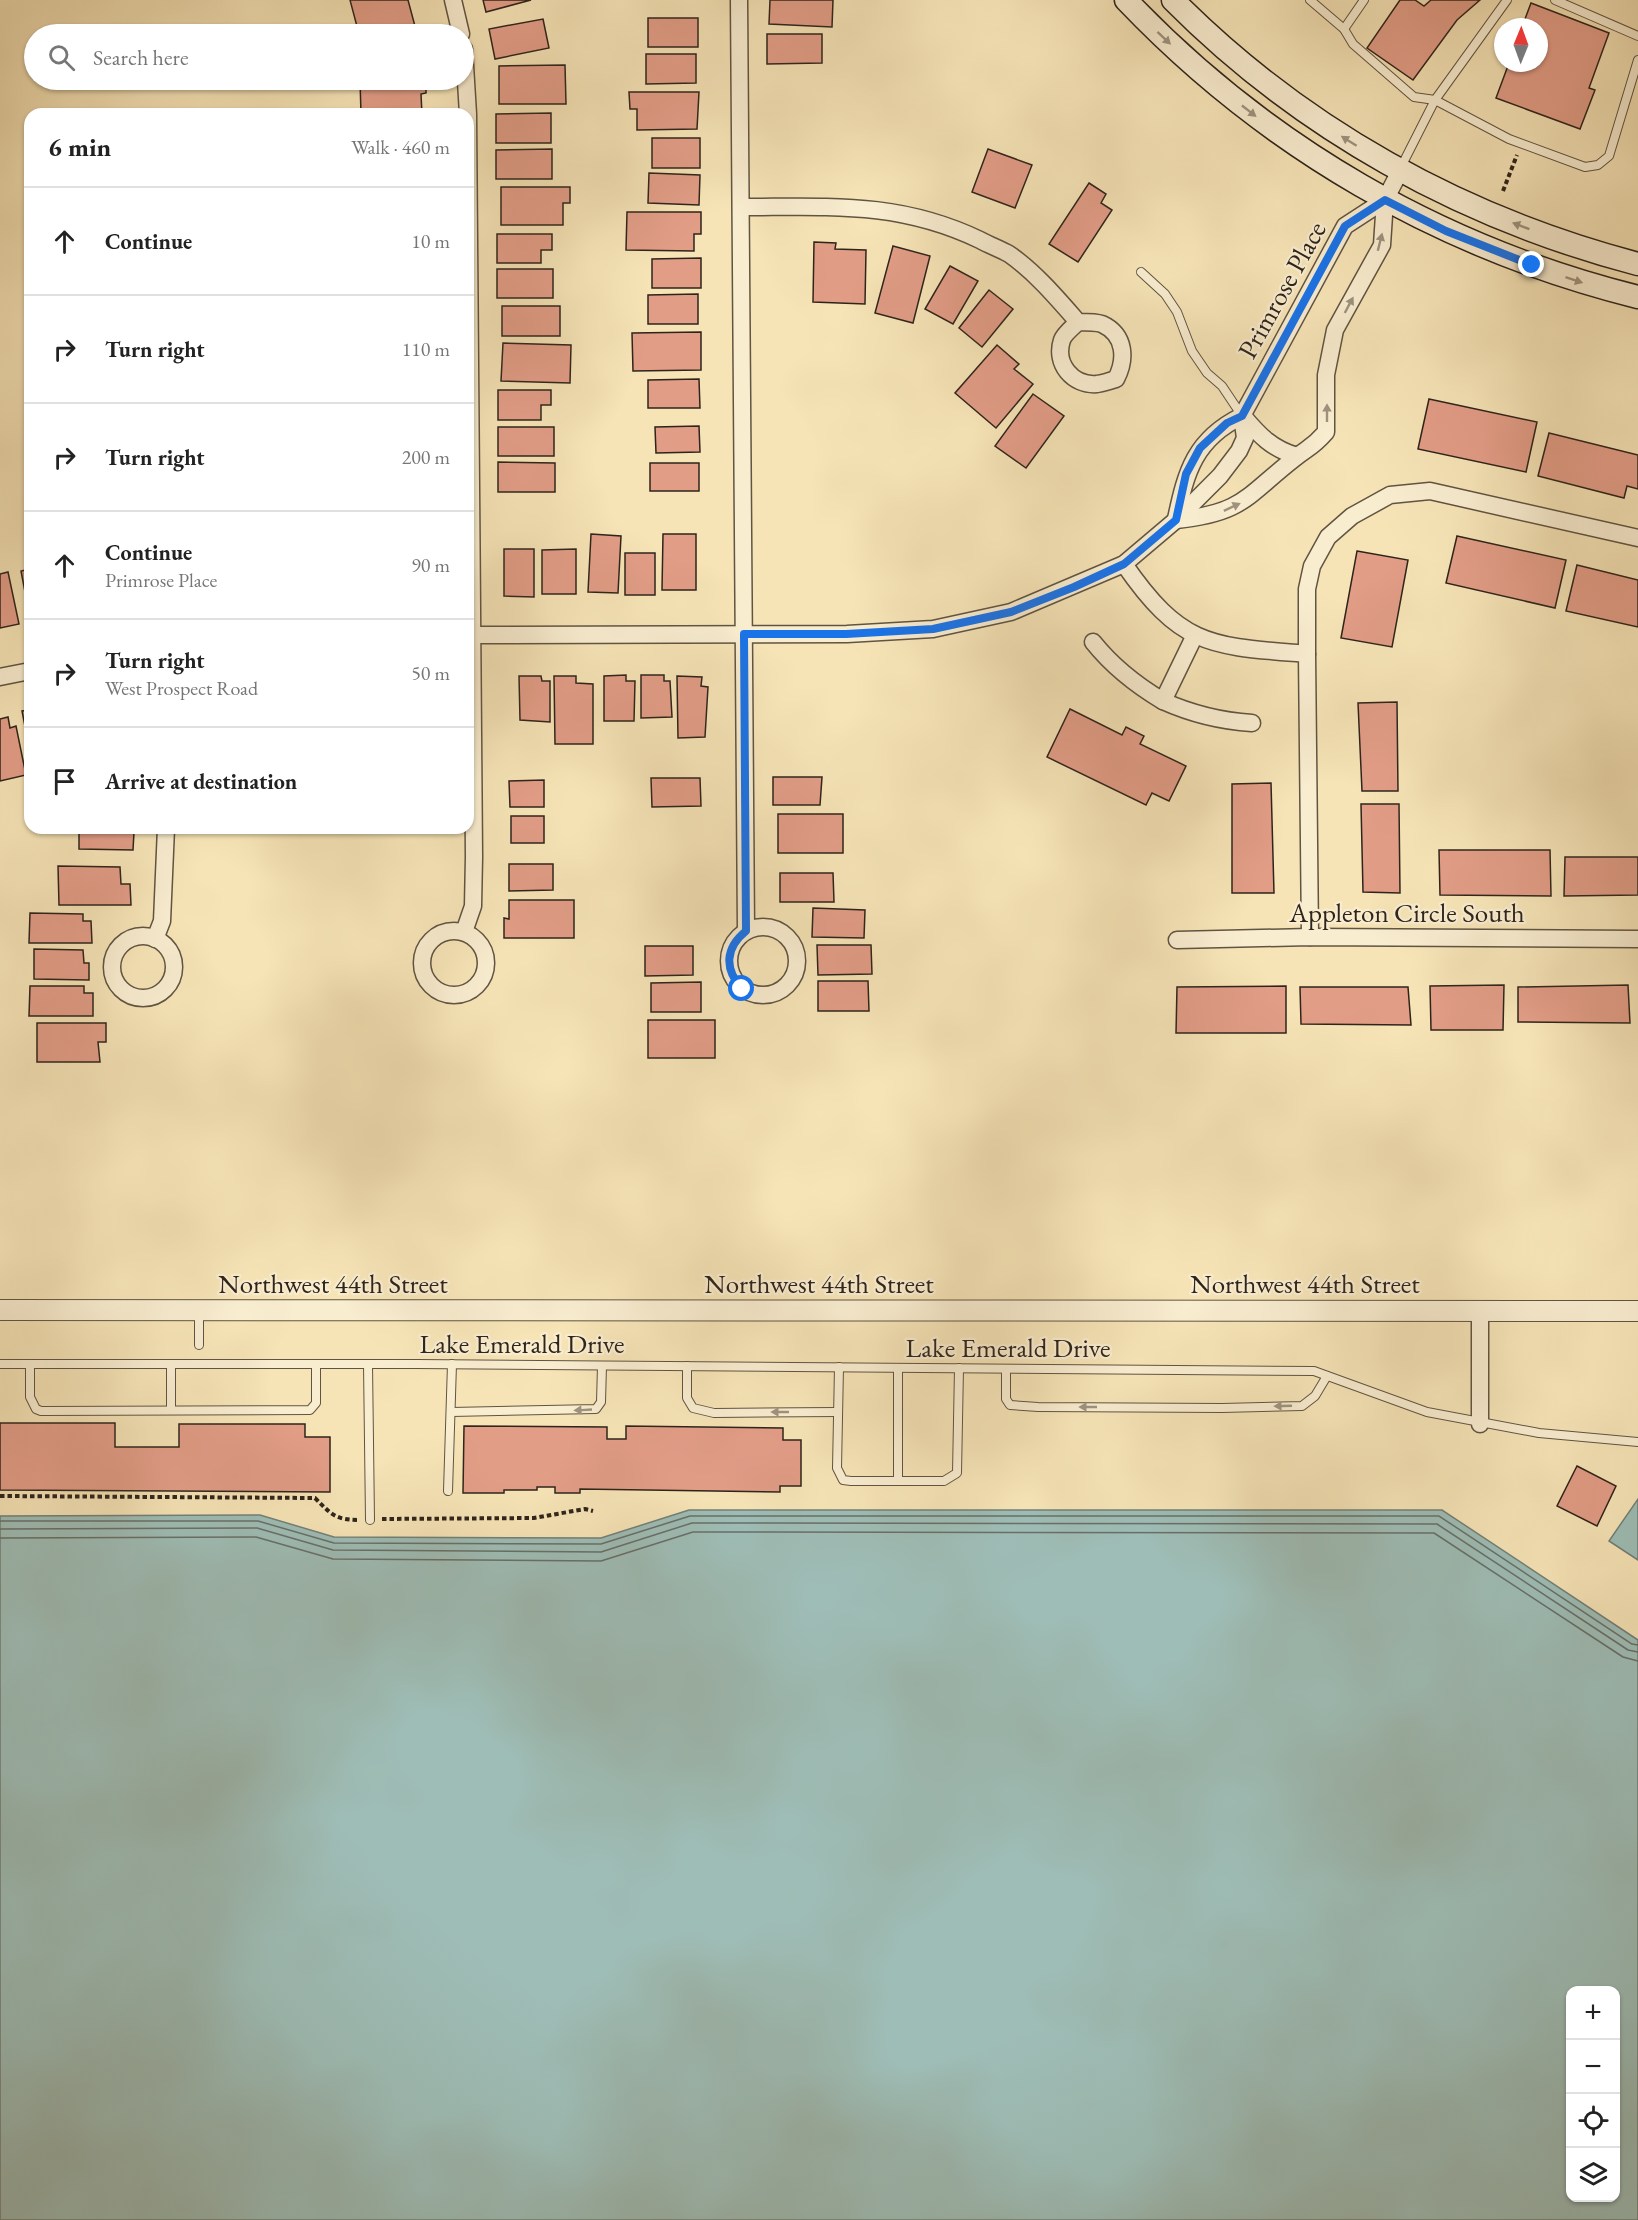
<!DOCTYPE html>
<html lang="en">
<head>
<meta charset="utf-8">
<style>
	body { margin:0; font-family:"EB Garamond",serif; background:#f2f2f2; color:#222 }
	.controls { position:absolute; right:18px; bottom:18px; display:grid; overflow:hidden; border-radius:12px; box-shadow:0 2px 4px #0004 }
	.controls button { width:54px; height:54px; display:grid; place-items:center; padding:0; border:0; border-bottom:2px solid #e0e0e0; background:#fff; color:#222; font:30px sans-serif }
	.compass { position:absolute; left:1494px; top:18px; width:54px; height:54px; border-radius:50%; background:#fff; box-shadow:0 2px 4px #0004; rotate:1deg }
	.stop { position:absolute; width:18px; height:18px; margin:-14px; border:4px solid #1a73e8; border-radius:50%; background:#fff }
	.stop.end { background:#1a73e8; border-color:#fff; box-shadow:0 2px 6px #0008 }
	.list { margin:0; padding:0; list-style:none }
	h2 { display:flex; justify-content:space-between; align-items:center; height:78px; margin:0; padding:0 24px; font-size:26px }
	h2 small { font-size:20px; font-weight:400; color:#767676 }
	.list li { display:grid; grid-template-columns:39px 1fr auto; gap:18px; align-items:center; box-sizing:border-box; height:108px; padding:0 24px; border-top:2px solid #e0e0e0 }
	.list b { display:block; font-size:22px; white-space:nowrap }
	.list p { margin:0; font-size:20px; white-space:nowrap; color:#767676 }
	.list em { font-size:20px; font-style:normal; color:#767676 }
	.icon { flex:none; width:33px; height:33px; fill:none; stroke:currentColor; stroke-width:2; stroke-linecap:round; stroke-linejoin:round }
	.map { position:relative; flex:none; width:1638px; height:2220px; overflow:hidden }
	.search { position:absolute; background:#fff; box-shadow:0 2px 4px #0004; left:24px; top:24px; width:450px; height:66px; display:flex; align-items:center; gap:15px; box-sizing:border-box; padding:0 21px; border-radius:33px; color:#767676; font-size:22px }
	.panel { position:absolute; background:#fff; box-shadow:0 2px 4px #0004; left:24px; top:108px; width:450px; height:726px; border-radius:18px }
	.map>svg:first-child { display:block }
	.water { fill:#9ebdb6; stroke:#718078; stroke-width:1.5; fill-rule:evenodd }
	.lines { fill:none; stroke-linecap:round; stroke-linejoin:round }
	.shore { stroke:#667068; stroke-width:1.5 }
	.building { fill:#e29d87; stroke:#2e241b; stroke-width:1.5 }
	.service-casing { stroke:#605442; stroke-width:10 }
	.minor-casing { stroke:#605442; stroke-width:19 }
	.tertiary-casing { stroke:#605442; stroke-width:22 }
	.secondary-casing { stroke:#2e241b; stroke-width:25 }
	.path { stroke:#2e241b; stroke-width:4; stroke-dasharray:4.5 3; stroke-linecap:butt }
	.service { stroke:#f9edd0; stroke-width:8 }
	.minor { stroke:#f9edd0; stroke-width:16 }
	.tertiary { stroke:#f9edd0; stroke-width:20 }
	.secondary { stroke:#f9edd0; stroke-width:22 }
	.oneway { fill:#9e937f }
	.route { stroke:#1a73e8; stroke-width:8 }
	.labels { text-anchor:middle; stroke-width:4.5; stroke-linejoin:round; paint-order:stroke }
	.street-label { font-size:27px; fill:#2e241b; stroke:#f9edd0 }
</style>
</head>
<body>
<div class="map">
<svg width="1638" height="2220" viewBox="0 0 1638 2220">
	<rect width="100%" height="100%" fill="#f6e4b7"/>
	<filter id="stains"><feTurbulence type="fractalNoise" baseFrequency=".00333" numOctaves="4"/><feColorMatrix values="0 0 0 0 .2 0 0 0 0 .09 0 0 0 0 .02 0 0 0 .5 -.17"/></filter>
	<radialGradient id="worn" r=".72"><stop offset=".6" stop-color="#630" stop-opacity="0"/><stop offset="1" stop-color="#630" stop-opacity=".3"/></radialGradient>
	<g class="water">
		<path d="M1638 1499V1560L1609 1541Z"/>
		<path d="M689 1510H1442L1638 1640V2220H0V1516L260 1515 334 1537 601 1538ZM1570 1990H1616V2198H1570Z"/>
	</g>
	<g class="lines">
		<g class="shore">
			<path d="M0 1521H258L334 1543 601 1544 690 1516H1439L1632 1644 1638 1645"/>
			<path d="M0 1529 257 1528 333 1550 601 1552 692 1523 1437 1524 1628 1650 1638 1652"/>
			<path d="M0 1538 256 1537 333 1559 601 1561 693 1532 1434 1533 1623 1657 1638 1661"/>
		</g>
	</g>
	<g class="building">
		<path d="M350 0H408L416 30 397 34H359Z"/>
		<path d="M483 0H531L486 12Z"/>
		<path d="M770 0H833L832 27 769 24Z"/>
		<path d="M1400 0H1415L1424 6 1431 0H1480L1457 20 1413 80 1367 48Z"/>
		<path d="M1531 3 1609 33 1589 88 1595 90 1580 129 1496 98 1509 63H1539V27H1522Z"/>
		<rect x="648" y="18" width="50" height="29"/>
		<path d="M543 19 549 48 495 59 489 29Z"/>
		<path d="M767 34H822V63L767 64Z"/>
		<path d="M646 54H696V83L646 84Z"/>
		<path d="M565 65 566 104H499V66Z"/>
		<path d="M360 80H426V93L421 94 422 114H361Z"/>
		<path d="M629 92H699L697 129 637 130V109H630Z"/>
		<path d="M551 113V143H496V114Z"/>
		<rect x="652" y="138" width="48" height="30"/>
		<path d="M552 149V179H496V150Z"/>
		<path d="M988 149 1032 165 1015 208 972 192Z"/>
		<path d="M649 173 700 175 699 205 648 203Z"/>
		<path d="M1089 183 1106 194 1101 203 1112 210 1078 262 1049 244Z"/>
		<path d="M501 187H570V203H563V225H501Z"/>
		<path d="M627 212H701V234H694V251L626 250Z"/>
		<path d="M497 234H552V250H541V263H497Z"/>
		<path d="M814 242 836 243 835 249 866 250 865 304 813 302Z"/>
		<path d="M893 246 930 256 913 323 875 313Z"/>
		<path d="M701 258V288H652V259Z"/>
		<path d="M950 266 978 281 953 324 925 309Z"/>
		<rect x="497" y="269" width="56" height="29"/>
		<path d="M989 290 1013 309 982 347 959 328Z"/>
		<path d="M698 294V324H648V295Z"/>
		<rect x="502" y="306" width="58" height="30"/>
		<path d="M701 332V370L633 371 632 333Z"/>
		<path d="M503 343 571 345 570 383 501 381Z"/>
		<path d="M997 345 1019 364 1014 369 1033 384 996 428 955 393Z"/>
		<path d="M699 379 700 408H648V380Z"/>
		<path d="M498 390H551V405H541V420H498Z"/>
		<path d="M1033 394 1064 416 1026 468 995 446Z"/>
		<path d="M1429 399 1537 422 1526 472 1418 449Z"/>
		<path d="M699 426 700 452 656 453 655 427Z"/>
		<rect x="498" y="427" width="56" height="29"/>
		<path d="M1549 433 1638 455V489L1627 486 1624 498 1538 476Z"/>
		<path d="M498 462 555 463V492H498Z"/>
		<rect x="650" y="463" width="49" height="28"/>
		<path d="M591 534 621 536 618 593 588 592Z"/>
		<path d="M663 534H696V590H662Z"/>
		<path d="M1457 536 1566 560 1555 608 1446 583Z"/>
		<path d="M504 549H534V597L504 596Z"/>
		<path d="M576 549V594H542V550Z"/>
		<path d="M1357 551 1408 560 1392 647 1341 638Z"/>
		<rect x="625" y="553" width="30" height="42"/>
		<path d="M1577 565 1638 580V627L1566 611Z"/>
		<path d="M30 569V618L21 571Z"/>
		<path d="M8 572 19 624 0 628V574Z"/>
		<path d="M626 675V681H635L634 721H604V676Z"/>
		<path d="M641 675H664V681H670L672 717 641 718Z"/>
		<path d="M519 676H541L542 681H550V722L520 720Z"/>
		<path d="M554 676H576V683L593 684V744H555Z"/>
		<path d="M677 676 702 677 701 686 708 687 705 737 678 738Z"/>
		<path d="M1397 702 1398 791H1362L1358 703Z"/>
		<path d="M1070 709 1122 735 1126 727 1144 736 1140 744 1186 766 1169 801 1152 793 1146 805 1047 757Z"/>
		<path d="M30 710V752L22 711Z"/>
		<path d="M8 717 10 728 16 726 26 775 0 781V719Z"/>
		<path d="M773 777H822L820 805H773Z"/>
		<path d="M651 778H700L701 806 652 807Z"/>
		<path d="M544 780V807H510L509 781Z"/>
		<path d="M1271 783 1274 893H1232V784Z"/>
		<path d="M1361 804H1399L1400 893 1363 892Z"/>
		<rect x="778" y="814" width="65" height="39"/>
		<rect x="511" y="816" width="33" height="27"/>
		<path d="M79 828H128V832H134L133 850 79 849Z"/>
		<path d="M1439 850H1550L1551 896 1440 895Z"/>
		<path d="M1565 857H1638V895L1564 896Z"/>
		<path d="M509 864H553V890L509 891Z"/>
		<path d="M58 866 120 867 121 884H130L131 905H59Z"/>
		<path d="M780 873H833L834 902H780Z"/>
		<path d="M509 900H574V938H504V918L509 919Z"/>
		<path d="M813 908 865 910 864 938 812 937Z"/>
		<path d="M30 913 83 914V921H91L92 943H29Z"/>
		<path d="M817 945H871L872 974 818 975Z"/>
		<path d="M645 946H693V975L645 976Z"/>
		<path d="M34 949 83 950 84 963H89V980L34 979Z"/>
		<path d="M818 981H868L869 1011H818Z"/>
		<path d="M701 982V1012H651V983Z"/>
		<path d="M1504 985 1503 1030H1431L1430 986Z"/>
		<path d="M1628 985 1630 1023 1518 1022V987Z"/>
		<path d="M30 986H84V993H93V1016H29Z"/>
		<path d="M1286 986V1033H1176L1177 987Z"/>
		<path d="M1300 987H1408L1411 1025 1301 1024Z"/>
		<rect x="648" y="1020" width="67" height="38"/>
		<path d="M37 1023H106V1042H98L100 1062H37Z"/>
		<path d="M0 1423H115V1447H179V1424H305V1437H330V1492L0 1490Z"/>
		<path d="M464 1426 607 1427V1439H626V1426L783 1428V1440H801V1486H780V1492L580 1489V1493H555V1487H537V1490H504V1493H463Z"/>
		<path d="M1577 1466 1616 1486 1597 1526 1557 1506Z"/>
	</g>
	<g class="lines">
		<g class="service-casing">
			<g id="service">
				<path d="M1310 0 1344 29 1353 44 1414 97 1435 100 1509 139 1585 167 1598 165 1609 156 1638 60"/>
				<path d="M1555 0 1638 36"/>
				<path d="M1344 29 1364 0"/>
				<path d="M1400 169 1435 100 1507 0"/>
				<path d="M1141 272 1165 294 1177 312 1192 351 1207 373 1222 386 1242 416"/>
				<path d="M199 1345V1311"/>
				<path d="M0 1364H417L1314 1371 1427 1412 1539 1433 1638 1442"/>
				<path d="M30 1364V1397L36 1409 41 1411 310 1410 316 1403V1364"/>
				<path d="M171 1364V1410"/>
				<path d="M368 1364 370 1520"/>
				<path d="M687 1366V1398L693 1408 714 1413 838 1412"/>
				<path d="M839 1367 837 1468 843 1480 851 1481H944L957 1473 959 1368"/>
				<path d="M1006 1369V1399L1010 1405 1038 1407 1222 1408 1302 1406 1315 1396 1327 1376"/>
				<path d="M451 1412 596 1409 601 1402 602 1366"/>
				<path d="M898 1481V1368"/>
				<path d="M448 1491 452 1364"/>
			</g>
		</g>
		<g class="minor-casing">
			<g id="minor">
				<path d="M453 0 461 34"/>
				<path d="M739 0 746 931"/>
				<path d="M464 49 468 114"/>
				<path d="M742 207C829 207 899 201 980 240 989 245 1000 249 1009 254 1035 272 1057 298 1078 322 1073 327 1064 334 1062 340 1054 364 1073 386 1097 384 1103 383 1110 381 1116 379 1126 360 1126 335 1102 324 1096 322 1085 322 1078 322"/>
				<path d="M1242 416 1345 226 1385 200"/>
				<path d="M1243 416C1259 435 1272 449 1297 456"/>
				<path d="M1176 519C1186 471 1195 439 1242 416"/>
				<path d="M1176 520C1244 513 1246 496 1295 458 1309 447 1313 447 1326 432V375L1335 330 1382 245 1385 200 1400 171"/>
				<path d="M1124 564C1182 648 1211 646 1307 654L1310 937"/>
				<path d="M468 635 847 634 933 629 1011 612 1124 564 1176 520 1220 476 1239 451 1245 438 1242 416"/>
				<path d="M1093 642C1113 667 1136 685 1163 701L1195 635"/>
				<path d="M1307 654V589L1312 566 1328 537 1352 516 1390 495 1430 491 1638 538"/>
				<path d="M0 677 30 671"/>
				<path d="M1163 701C1192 714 1220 721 1252 723"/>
				<circle cx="763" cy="961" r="34"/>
				<circle cx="454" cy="963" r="32"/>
				<path d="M464 932 473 906 474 857 468 116"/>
				<circle cx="143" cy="967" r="31"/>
				<path d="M155 939 162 921 166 828"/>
				<path d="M1177 940 1310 937 1638 939"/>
				<path d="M1480 1311V1424"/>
			</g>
		</g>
		<g class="tertiary-casing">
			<path id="tertiary" d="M0 1310 1638 1311"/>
		</g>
		<g class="secondary-casing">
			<g id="secondary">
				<path d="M1126 0C1266 147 1441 248 1638 297"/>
				<path d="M1173 0C1301 129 1462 218 1638 264"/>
			</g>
		</g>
		<g class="path">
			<path d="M1503 191 1517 155"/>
			<path d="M0 1496 315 1498C331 1514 335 1520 359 1520"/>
			<path d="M382 1519 534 1518 585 1509 593 1511"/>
		</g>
		<use href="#service" class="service"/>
		<use href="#minor" class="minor"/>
		<use href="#tertiary" class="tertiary"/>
		<use href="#secondary" class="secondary"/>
	</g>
	<defs><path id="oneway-solid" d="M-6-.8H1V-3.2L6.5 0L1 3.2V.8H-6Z" transform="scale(1.5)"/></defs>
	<g class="oneway">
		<use href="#oneway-solid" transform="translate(1164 38) rotate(43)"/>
		<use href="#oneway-solid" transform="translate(1249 111) rotate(38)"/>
		<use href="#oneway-solid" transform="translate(1349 141) rotate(-148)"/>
		<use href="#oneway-solid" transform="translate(1521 226) rotate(-159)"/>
		<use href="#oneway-solid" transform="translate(1380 242) rotate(-76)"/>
		<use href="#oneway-solid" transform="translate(1574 280) rotate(18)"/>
		<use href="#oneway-solid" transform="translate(1349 305) rotate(-62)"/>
		<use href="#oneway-solid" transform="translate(1327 413) rotate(-90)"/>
		<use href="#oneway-solid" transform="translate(1232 507) rotate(-25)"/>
		<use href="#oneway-solid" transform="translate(1283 1406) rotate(178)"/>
		<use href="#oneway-solid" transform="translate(1088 1407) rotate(-180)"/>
		<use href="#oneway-solid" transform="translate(583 1410) rotate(177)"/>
		<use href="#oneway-solid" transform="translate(780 1412) rotate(180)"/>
	</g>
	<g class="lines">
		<path class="route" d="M742 989C724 969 725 948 746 931L744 634H846L933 629 1011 612 1074 587 1124 564 1176 520 1186 474 1200 448 1227 423 1242 416 1345 226 1385 200 1446 231 1532 265"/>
	</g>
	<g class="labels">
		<g class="street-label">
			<text transform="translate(1282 290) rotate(-61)" y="9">Primrose Place</text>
			<text x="1407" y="922">Appleton Circle South</text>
			<text x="333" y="1293">Northwest 44th Street</text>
			<text x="819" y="1293">Northwest 44th Street</text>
			<text x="1305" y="1293">Northwest 44th Street</text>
			<text x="522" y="1353">Lake Emerald Drive</text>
			<text x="1008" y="1357">Lake Emerald Drive</text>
		</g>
	</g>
	<rect width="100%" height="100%" filter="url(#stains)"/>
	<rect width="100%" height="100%" fill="url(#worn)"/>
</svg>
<div class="controls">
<button>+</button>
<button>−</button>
<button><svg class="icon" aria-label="locate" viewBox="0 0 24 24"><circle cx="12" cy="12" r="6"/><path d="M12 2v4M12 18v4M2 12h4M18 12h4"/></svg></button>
<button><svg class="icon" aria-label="layers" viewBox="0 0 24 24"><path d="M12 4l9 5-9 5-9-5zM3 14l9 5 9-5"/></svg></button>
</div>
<svg class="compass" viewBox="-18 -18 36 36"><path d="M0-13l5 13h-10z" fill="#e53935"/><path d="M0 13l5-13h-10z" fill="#767676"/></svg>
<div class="stop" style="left:742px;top:989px"></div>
<div class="stop end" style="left:1532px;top:265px"></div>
<div class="search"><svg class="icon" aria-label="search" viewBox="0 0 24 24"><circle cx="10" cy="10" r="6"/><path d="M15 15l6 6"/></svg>Search here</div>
<section class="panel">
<h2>6 min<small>Walk · 460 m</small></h2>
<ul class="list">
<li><svg class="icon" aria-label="ahead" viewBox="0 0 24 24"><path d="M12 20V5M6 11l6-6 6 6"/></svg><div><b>Continue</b></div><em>10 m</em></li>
<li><svg class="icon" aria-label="right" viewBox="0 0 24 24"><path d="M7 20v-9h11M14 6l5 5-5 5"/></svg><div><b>Turn right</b></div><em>110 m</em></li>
<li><svg class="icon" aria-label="right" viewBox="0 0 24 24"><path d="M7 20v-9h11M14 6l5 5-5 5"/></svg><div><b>Turn right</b></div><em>200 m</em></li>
<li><svg class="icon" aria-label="ahead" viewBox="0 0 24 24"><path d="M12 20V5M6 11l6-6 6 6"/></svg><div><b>Continue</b><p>Primrose Place</p></div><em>90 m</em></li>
<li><svg class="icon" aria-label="right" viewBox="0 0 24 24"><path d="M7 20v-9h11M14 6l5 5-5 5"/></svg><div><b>Turn right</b><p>West Prospect Road</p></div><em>50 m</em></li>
<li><svg class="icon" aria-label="arrive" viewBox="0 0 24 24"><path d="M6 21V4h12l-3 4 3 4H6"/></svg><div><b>Arrive at destination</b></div></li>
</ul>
</section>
</div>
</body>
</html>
